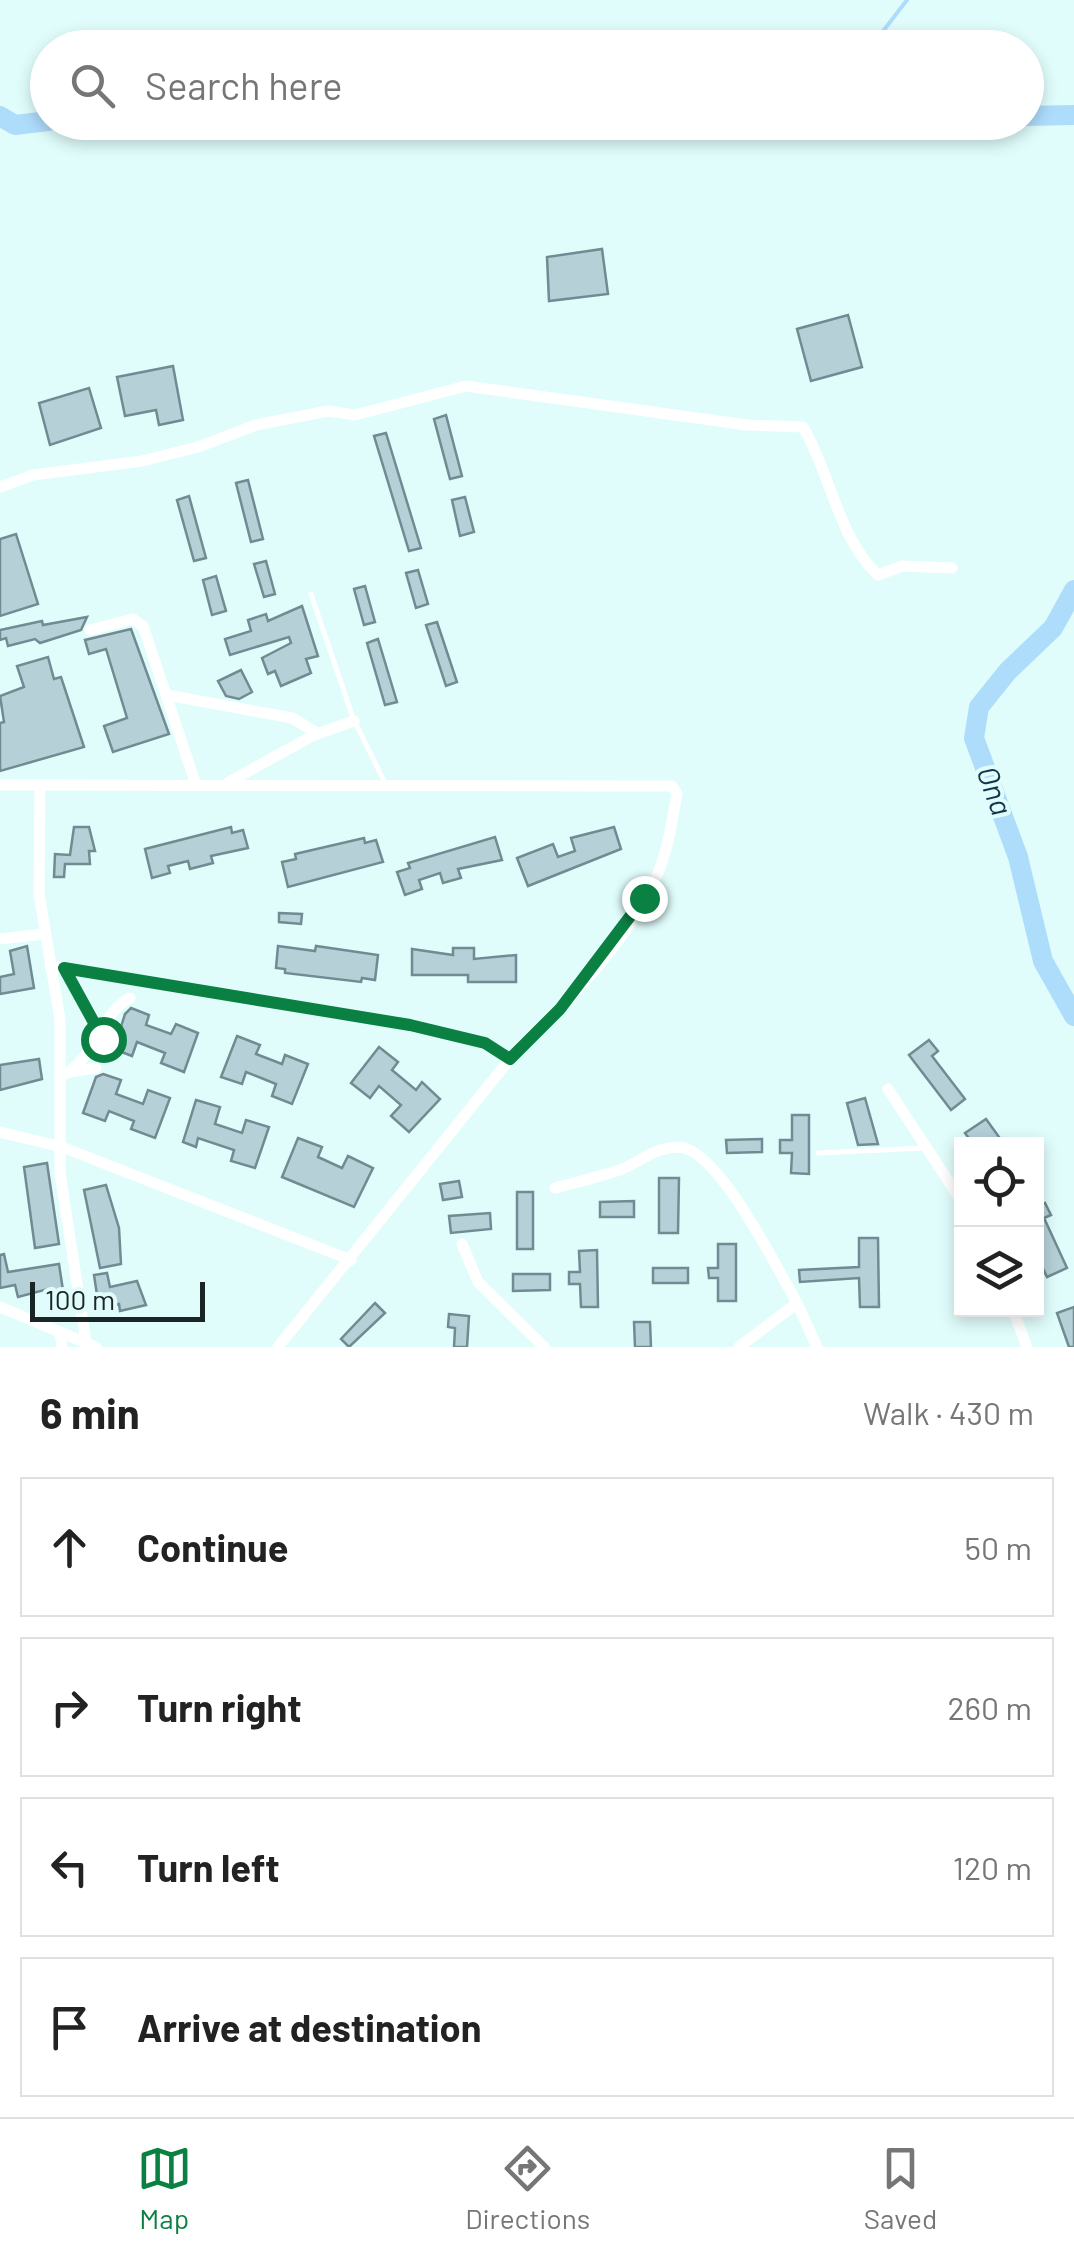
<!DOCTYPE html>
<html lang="en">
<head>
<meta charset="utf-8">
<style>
	body { margin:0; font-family:Barlow,sans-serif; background:#f2f2f2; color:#222 }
	.controls { position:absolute; right:30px; bottom:30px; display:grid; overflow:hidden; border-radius:0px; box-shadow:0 5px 15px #0003 }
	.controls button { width:90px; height:90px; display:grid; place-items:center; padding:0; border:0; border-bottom:2px solid #e0e0e0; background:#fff; color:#222; font:50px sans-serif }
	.scale { position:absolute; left:30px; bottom:25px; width:175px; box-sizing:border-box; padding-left:10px; border:5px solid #1a2525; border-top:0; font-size:28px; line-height:35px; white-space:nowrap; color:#1a2525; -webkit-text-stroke:8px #e0fdfc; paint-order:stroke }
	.stop { position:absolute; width:30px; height:30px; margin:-22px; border:8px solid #0b8043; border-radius:50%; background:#fff }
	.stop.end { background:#0b8043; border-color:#fff; box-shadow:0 2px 10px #0008 }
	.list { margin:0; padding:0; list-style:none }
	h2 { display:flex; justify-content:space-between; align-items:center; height:130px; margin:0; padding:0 40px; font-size:42px }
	h2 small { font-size:32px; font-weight:400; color:#767676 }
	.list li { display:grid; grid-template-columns:65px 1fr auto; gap:30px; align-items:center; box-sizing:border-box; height:140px; margin:0 20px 20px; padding:0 20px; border:2px solid #e0e0e0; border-radius:0px }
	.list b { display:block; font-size:38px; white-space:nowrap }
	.list em { font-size:32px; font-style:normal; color:#767676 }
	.icon { flex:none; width:55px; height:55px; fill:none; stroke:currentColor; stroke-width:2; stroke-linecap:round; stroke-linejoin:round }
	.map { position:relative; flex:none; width:1074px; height:1347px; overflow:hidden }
	.search { position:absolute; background:#fff; box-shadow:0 5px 15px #0003; left:30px; right:30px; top:30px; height:110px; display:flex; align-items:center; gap:25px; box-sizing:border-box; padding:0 35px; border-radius:55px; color:#767676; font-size:38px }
	.sheet { height:770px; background:#fff }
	nav { display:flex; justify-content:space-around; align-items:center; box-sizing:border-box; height:140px; border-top:2px solid #e0e0e0; background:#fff; font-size:28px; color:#767676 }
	nav a { display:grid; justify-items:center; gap:5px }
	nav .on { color:#0b8043 }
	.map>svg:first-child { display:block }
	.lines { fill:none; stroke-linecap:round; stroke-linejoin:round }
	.stream { stroke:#aeddfc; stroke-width:4 }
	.river { stroke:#aeddfc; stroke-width:20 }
	.building { fill:#b5d0d7; stroke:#728b92; stroke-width:2.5 }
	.lane { stroke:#fff; stroke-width:5 }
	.street { stroke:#fff; stroke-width:11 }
	.route { stroke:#0b8043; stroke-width:12 }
	.labels { text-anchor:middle; stroke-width:8; stroke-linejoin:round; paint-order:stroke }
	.water-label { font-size:30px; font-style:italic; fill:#11354a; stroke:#e0fdfc }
</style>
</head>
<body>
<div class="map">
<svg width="1074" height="1347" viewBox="0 0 1074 1347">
	<rect width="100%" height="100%" fill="#e0fdfc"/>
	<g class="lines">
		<path class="stream" d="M870 48 907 0"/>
		<g class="river">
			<path d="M797 48 824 40 868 48"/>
			<path d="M0 116 15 125 48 121"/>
			<path d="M1026 116 1074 115"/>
			<path d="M1074 590 1053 628 1008 671 979 707 974 738 1018 857 1043 961 1074 1016"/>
		</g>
	</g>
	<g class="building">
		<path d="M602 249 608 294 549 301 547 257Z"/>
		<path d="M848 315 862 367 811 381 797 329Z"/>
		<path d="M173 366 183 420 159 425 156 410 125 416 117 377Z"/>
		<path d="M89 388 101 428 50 445 39 403Z"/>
		<path d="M446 415 462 476 450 479 434 419Z"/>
		<path d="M386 433 421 548 409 551 374 436Z"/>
		<path d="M248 480 263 539 251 542 236 483Z"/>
		<path d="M189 496 206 558 194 561 177 500Z"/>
		<path d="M465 497 474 532 460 536 452 500Z"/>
		<path d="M16 534 38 604 0 616V539Z"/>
		<path d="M266 561 275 594 264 597 254 564Z"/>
		<path d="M418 570 428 604 416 608 406 573Z"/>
		<path d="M216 576 226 611 212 615 203 580Z"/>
		<path d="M365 586 375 622 364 625 354 589Z"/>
		<path d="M302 606 318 656 306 659 311 673 281 686 275 671 268 674 262 658 291 643 289 637 230 655 225 639 251 631 248 620 266 614 268 621Z"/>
		<path d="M87 617 81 630 40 643 35 639 8 646 6 638 0 640V630L42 621 43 625Z"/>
		<path d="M437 622 457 682 446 686 426 625Z"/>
		<path d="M131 629 169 734 113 752 104 726 127 718 106 649 89 654 85 640Z"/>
		<path d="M378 639 397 702 385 705 367 643Z"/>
		<path d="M48 657 54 679 61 677 84 747 0 771V723L4 722 0 696 24 687 17 666Z"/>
		<path d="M241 670 252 692 239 699 226 696 218 681Z"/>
		<path d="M74 827H89L95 851H89L90 864H65L64 877H54L55 854 70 855Z"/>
		<path d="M231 827 232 833 243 830 248 848 211 856 213 863 190 869 188 861 168 866 170 873 152 878 145 849Z"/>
		<path d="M614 827 621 849 528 886 517 858 553 844 558 857 575 851 571 838Z"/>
		<path d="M495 837 502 860 458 869 461 878 443 883 440 873 419 880 422 889 405 895 397 872 410 868 408 863Z"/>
		<path d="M364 838 365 843 376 840 383 862 288 887 282 862 296 859 295 854Z"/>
		<path d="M279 913 302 914 301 924 279 922Z"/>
		<path d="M27 946 34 988 0 994V977L14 974 10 951Z"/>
		<path d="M278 946 315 951 316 946 378 955 375 980 362 978 361 982 285 973V969L276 968Z"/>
		<path d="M453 948H474V959L516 955V982H468V975H412V949L453 955Z"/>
		<path d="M131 1008 149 1015 146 1025 171 1034 176 1024 198 1033 184 1072 161 1063 165 1053 137 1042 132 1056 114 1049 125 1014Z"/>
		<path d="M237 1036 260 1045 256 1054 282 1064 285 1055 308 1064 292 1104 272 1096 276 1084 246 1072 242 1084 221 1077Z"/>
		<path d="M929 1040 938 1051 932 1056 965 1099 951 1110 909 1055Z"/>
		<path d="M379 1047 398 1062 392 1070 416 1090 422 1082 440 1099 409 1132 391 1116 401 1105 379 1086 370 1098 351 1083Z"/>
		<path d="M39 1059 42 1079 0 1090V1065Z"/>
		<path d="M103 1074 121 1080 116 1094 143 1104 148 1090 170 1098 155 1138 131 1129 134 1121 109 1111 105 1121 83 1113 96 1077Z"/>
		<path d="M865 1098 878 1144 858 1145 847 1103Z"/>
		<path d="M196 1100 220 1107 215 1124 242 1133 246 1120 269 1127 255 1168 231 1161 234 1150 198 1138 196 1147 183 1142Z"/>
		<path d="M792 1115H809V1174L791 1173 792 1153H780V1140H792Z"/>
		<path d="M986 1119 1004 1144H973L965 1133Z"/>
		<path d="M298 1138 322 1147 318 1157 342 1168 348 1156 373 1168 354 1207 282 1177Z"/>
		<path d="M762 1139V1152L727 1153 726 1140Z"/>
		<path d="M47 1163 59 1244 35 1248 24 1167Z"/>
		<path d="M659 1178H679L678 1233H659Z"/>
		<path d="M459 1181 462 1197 443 1200 440 1184Z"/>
		<path d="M106 1185 119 1228 121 1264 100 1268 84 1190Z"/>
		<rect x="517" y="1192" width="16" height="57"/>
		<path d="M634 1201V1217H600V1202Z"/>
		<path d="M1036 1201 1039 1206 1045 1203 1051 1215 1044 1218 1067 1268 1047 1277 1036 1254Z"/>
		<path d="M490 1213 491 1229 451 1233 449 1216Z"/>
		<path d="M859 1238H878L879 1307H860L859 1278 800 1282 799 1270 859 1267Z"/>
		<path d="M718 1244H736V1301H718V1278H709L708 1268H718Z"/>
		<path d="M597 1250 598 1307H581L580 1284H569V1272H580L579 1251Z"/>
		<path d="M4 1254 8 1272 59 1264 64 1297 49 1299 48 1289 18 1297 15 1285 0 1288V1255Z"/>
		<rect x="653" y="1268" width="35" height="15"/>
		<path d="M107 1273 110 1287 137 1281 146 1305 120 1311 119 1304 99 1308 94 1275Z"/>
		<path d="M513 1274H550V1290L513 1291Z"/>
		<path d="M375 1303 385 1313 349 1347 341 1339Z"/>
		<path d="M1074 1307V1347H1069L1057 1313Z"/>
		<path d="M449 1314 469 1316 467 1347H454L455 1328 448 1327Z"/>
		<path d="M634 1322H650L651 1347H635Z"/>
	</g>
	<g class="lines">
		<g class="lane">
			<path d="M311 594 353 718 386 785"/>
			<path d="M818 1153 925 1148"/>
		</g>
		<g class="street">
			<path d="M0 487 33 475 142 461 198 447 256 425 328 411 355 415 466 386 747 425 803 427C831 474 838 538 878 575L902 566 952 568"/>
			<path d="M90 630 133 619 143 626 196 785"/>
			<path d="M167 695 292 718 317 733"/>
			<path d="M227 783 314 735 354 721"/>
			<path d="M0 785 672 786 677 794C672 819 669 846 659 870 630 942 564 1005 510 1059"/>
			<path d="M40 785 39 894 60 1019V1173L86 1342"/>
			<path d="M0 939 45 934"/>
			<path d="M50 966 410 1025 485 1043 510 1059 278 1347"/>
			<path d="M64 967 106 1045"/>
			<path d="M70 1072 96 1068"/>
			<path d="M60 1077C96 1060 100 1013 130 998"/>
			<path d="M888 1089 962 1202"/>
			<path d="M0 1132 62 1147 351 1260"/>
			<path d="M555 1188C577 1182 600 1177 622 1169 641 1161 656 1147 679 1147 718 1148 778 1270 797 1303"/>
			<path d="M462 1244 478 1282 544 1347"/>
			<path d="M0 1307 96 1347"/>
			<path d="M1013 1310 1027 1347"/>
			<path d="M60 1332 62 1347"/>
			<path d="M739 1347 797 1303 817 1347"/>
		</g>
	</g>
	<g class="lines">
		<path class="route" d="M103 1039 64 968 410 1025 485 1043 510 1059 560 1009 644 898"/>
	</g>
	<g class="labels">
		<g class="water-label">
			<text transform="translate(994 791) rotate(70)" y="10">Ona</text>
		</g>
	</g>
</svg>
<div class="controls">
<button><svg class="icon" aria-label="locate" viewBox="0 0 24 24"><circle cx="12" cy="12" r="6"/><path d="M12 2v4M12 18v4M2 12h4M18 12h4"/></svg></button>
<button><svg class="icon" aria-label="layers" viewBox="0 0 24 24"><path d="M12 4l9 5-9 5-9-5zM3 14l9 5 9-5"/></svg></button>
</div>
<div class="scale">100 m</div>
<div class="stop" style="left:103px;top:1039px"></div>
<div class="stop end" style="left:644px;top:898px"></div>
<div class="search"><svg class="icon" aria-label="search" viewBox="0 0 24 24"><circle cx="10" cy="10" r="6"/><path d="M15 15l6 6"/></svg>Search here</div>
</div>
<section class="sheet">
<h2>6 min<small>Walk · 430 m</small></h2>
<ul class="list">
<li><svg class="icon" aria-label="ahead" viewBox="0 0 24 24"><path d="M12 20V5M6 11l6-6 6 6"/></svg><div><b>Continue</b></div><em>50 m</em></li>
<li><svg class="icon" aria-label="right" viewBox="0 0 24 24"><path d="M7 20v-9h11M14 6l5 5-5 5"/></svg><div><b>Turn right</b></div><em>260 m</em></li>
<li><svg class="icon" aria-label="left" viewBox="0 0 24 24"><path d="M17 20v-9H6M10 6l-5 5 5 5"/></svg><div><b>Turn left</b></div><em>120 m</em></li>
<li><svg class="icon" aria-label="arrive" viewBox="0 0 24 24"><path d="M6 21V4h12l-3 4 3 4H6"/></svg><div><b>Arrive at destination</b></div></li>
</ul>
</section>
<nav>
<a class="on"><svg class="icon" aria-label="map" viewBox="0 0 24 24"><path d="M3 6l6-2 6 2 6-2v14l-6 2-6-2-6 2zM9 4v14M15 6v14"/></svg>Map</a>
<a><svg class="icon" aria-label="directions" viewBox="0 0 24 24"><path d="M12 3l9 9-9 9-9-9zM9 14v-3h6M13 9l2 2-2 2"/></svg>Directions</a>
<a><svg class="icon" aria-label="saved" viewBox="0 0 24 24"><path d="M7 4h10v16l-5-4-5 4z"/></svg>Saved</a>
</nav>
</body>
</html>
